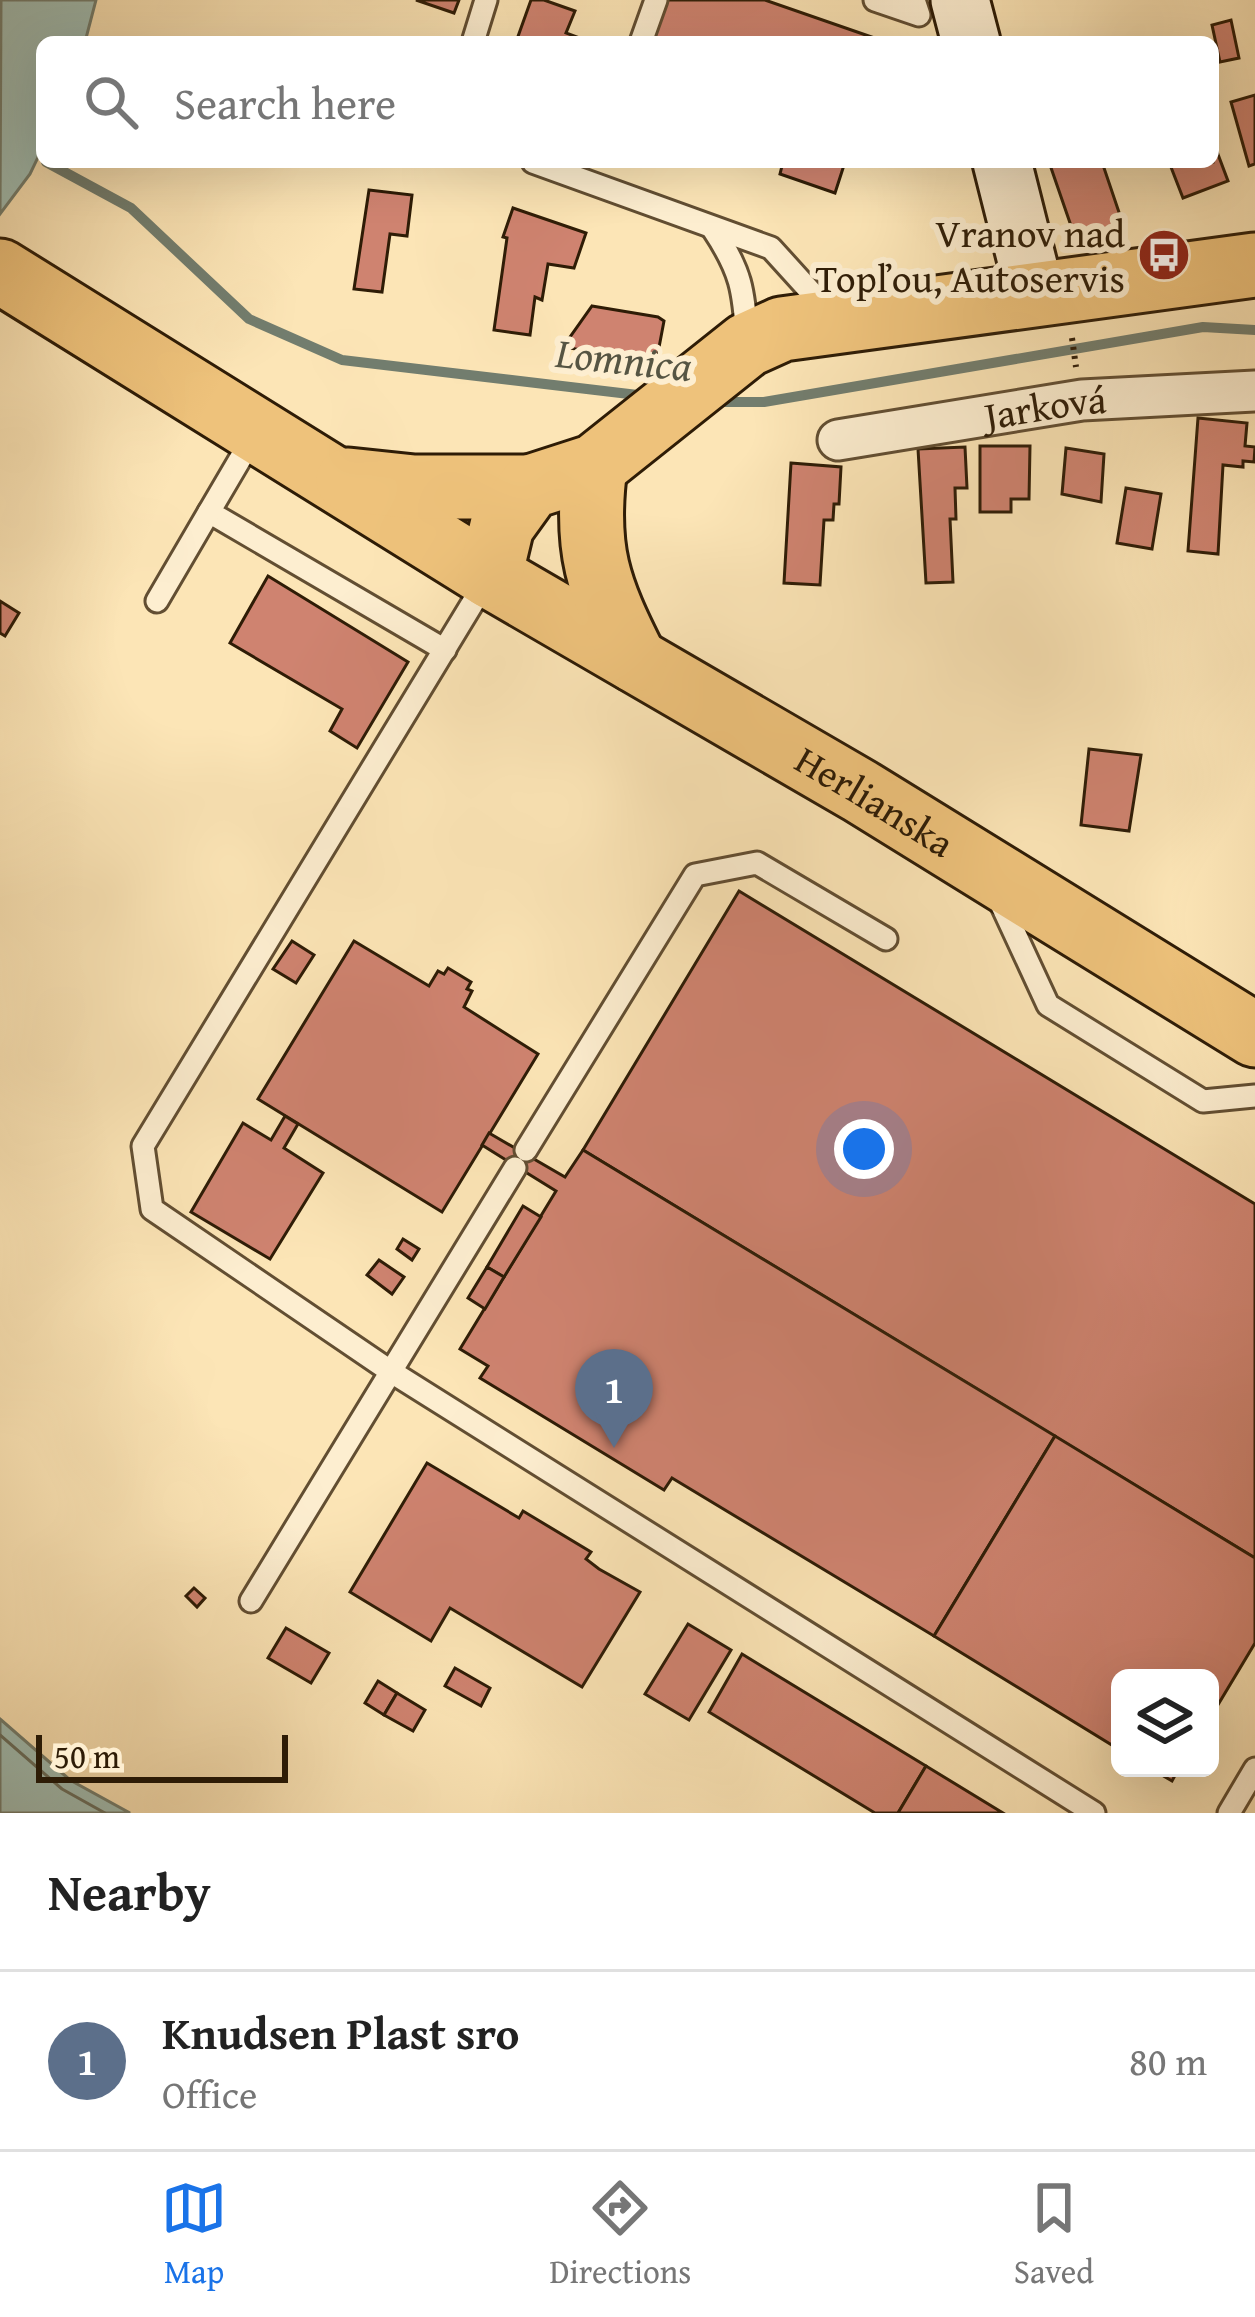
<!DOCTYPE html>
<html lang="en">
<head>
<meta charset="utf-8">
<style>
	body { margin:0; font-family:"Gentium Book Plus",serif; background:#f6f6f6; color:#222 }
	.controls { position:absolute; right:36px; bottom:36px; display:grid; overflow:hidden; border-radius:18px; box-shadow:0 12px 48px #0002 }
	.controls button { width:108px; height:108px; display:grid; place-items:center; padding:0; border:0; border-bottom:3px solid #e0e0e0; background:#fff; color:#222; font:60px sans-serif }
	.scale { position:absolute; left:36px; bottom:30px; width:252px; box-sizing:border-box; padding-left:12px; border:6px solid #2e1c06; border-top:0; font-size:33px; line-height:42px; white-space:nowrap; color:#2e1c06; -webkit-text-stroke:9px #fdeed0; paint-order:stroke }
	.you { position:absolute; left:864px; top:1149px; width:42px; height:42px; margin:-30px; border:9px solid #fff; border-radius:50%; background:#1a73e8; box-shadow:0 0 0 18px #1a73e833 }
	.badge { display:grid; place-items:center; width:78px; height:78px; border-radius:50%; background:#1a73e8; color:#fff; font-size:39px; font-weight:700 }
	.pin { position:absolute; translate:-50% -99px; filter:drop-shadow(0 3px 6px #0008) }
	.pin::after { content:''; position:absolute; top:63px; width:42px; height:36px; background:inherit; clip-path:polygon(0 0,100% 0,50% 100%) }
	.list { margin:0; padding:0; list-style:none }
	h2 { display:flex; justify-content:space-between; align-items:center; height:156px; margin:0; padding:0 48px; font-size:51px }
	h2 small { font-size:39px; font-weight:400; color:#767676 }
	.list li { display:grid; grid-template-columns:78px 1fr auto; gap:36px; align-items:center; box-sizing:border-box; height:180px; padding:0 48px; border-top:3px solid #e0e0e0 }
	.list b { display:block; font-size:45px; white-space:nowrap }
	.list p { margin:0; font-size:39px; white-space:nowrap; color:#767676 }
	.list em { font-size:39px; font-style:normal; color:#767676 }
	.icon { flex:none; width:66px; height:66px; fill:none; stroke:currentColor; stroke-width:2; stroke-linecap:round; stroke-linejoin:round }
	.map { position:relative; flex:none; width:1255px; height:1813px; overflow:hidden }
	.search { position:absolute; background:#fff; box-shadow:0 12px 48px #0002; left:36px; right:36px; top:36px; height:132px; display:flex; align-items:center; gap:30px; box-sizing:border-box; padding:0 42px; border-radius:18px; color:#767676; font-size:45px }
	.sheet { height:336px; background:#fff }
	nav { display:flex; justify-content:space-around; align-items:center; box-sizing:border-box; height:168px; border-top:3px solid #e0e0e0; background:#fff; font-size:33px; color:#767676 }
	nav a { display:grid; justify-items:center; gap:6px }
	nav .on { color:#1a73e8 }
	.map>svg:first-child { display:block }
	.water { fill:#a0beb4; stroke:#727d6e; stroke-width:3 }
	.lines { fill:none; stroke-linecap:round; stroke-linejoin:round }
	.shore { stroke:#676d5d; stroke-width:3 }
	.stream { stroke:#727d6e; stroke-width:10 }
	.building { fill:#cf8370; stroke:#2e1c06; stroke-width:3 }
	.lane-casing { stroke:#624e32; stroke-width:27 }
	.street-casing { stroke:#624e32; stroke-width:45 }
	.secondary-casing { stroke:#2e1c06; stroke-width:63 }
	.primary-casing { stroke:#2e1c06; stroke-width:69 }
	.path { stroke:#2e1c06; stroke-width:6; stroke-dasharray:3 6; stroke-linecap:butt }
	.lane { stroke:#fdeed0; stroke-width:21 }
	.street { stroke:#fdeed0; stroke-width:39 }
	.secondary { stroke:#fdeed0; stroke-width:57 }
	.primary { stroke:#eec27b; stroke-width:63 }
	.labels { text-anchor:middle; stroke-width:12; stroke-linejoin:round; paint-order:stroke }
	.poi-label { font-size:39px; fill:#2e1c06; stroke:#fdeed0; text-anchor:end }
	.street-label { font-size:39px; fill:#2e1c06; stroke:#fdeed0 }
	.water-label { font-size:42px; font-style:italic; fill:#565543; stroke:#fdeed0 }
</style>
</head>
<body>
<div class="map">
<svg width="1255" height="1813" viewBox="0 0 1255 1813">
	<rect width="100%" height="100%" fill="#fce5b6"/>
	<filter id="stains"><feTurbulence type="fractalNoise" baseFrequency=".00167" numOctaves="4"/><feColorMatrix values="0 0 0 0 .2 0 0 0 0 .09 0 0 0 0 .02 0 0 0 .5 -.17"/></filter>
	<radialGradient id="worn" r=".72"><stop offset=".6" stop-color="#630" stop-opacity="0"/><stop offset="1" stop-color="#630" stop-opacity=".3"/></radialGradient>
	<g class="water">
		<path d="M1 0H96L85 42H42V149L30 174 0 214Z"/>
		<path d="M0 1719 70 1780 130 1813H0Z"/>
	</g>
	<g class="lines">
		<path class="shore" d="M0 1735 62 1789 105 1813"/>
		<g class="stream">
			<path d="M46 162 131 208 249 319 342 360 646 396"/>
			<path d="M713 402H764L1203 327 1255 330"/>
		</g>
	</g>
	<g class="building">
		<path d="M416 0H459L454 13Z"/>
		<path d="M531 0H544L575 11 566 33 590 42H516Z"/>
		<path d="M665 0H765L886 42H651Z"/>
		<path d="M1231 20 1239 58 1220 62 1212 25Z"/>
		<path d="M1255 95V164L1249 166 1231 102Z"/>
		<path d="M1213 141 1228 181 1183 198 1169 162H1213Z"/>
		<path d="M783 162H845L835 193 780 174Z"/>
		<path d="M1049 162H1102L1125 230 1078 246Z"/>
		<path d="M369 190 412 195 407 236 390 234 382 292 354 289Z"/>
		<path d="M513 208 586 233 574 268 548 264 542 300 535 297 530 335 494 330 507 238 503 237Z"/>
		<path d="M592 306 658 317 664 321 657 358 649 361 563 347Z"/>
		<path d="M1198 418 1247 423 1245 446 1255 447 1254 462 1243 461V467L1223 465 1218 554 1188 551Z"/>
		<path d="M980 446H1030L1029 499H1011V512H980Z"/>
		<path d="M965 447 967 488H955L956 519H950L953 582 926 583 918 449Z"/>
		<path d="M1066 448 1104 454 1101 502 1062 494Z"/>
		<path d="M791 463 841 467 839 504H834L833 520H824L820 585 784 583Z"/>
		<path d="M1126 488 1161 494 1152 549 1117 543Z"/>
		<path d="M268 576 408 662 357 748 330 731 342 709 230 643Z"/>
		<path d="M0 601 19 613 5 636 0 633Z"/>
		<path d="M1089 749 1141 755 1129 831 1081 825Z"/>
		<path d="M739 891 1255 1204V1558L583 1150Z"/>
		<path d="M292 941 314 955 296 983 273 969Z"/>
		<path d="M354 941 429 986 438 971 444 974 448 968 471 982 467 989 472 991 464 1007 538 1054 442 1212 258 1099Z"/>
		<path d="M285 1116 298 1124 284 1148 323 1173 270 1259 191 1212 243 1123 271 1140Z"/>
		<path d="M489 1133 565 1177 583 1150 1055 1436 934 1636 672 1478 664 1490 480 1378 488 1366 460 1349 556 1191 482 1145Z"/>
		<path d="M523 1206 541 1217 504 1277 487 1267Z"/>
		<path d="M403 1239 419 1249 412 1260 397 1249Z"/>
		<path d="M379 1260 404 1277 392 1294 367 1275Z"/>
		<path d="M487 1267 504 1277 485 1309 468 1298Z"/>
		<path d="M1055 1436 1255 1558V1643L1210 1718V1678H1120V1750L934 1636Z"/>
		<path d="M427 1463 519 1518 523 1511 591 1552 586 1559 599 1569 640 1592 582 1687 450 1608 431 1641 350 1592Z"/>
		<path d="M194 1588 205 1598 197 1607 186 1596Z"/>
		<path d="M688 1624 731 1650 689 1720 645 1694Z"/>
		<path d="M286 1628 329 1653 311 1683 268 1658Z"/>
		<path d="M742 1654 926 1766 898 1813H875L709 1712Z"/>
		<path d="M455 1668 490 1688 481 1706 445 1686Z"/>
		<path d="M378 1681 397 1693 384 1715 365 1703Z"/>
		<path d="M397 1693 425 1710 413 1731 384 1715Z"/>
		<path d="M926 1766 1003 1813H898Z"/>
		<path d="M1150 1768H1179L1172 1781Z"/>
	</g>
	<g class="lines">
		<g class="lane-casing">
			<g id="lane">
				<path d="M875 0 919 15 914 0"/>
				<path d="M473 42 486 0"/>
				<path d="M641 42 656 0"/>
				<path d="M533 162 771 248 829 312"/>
				<path d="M713 229C741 271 744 290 747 340"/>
				<path d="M253 437 209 512 445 650"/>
				<path d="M486 581 143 1146 152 1209 390 1371 1094 1813"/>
				<path d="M157 601 209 512"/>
				<path d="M998 897 1048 1005 1203 1101 1255 1096"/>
				<path d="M526 1150 695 875 757 863 886 939"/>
				<path d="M251 1601 515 1168"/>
				<path d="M1229 1813 1255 1769"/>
			</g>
		</g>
		<g class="street-casing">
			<g id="street">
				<path id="s1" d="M838 440 1082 400 1255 391"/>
			</g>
		</g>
		<g class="secondary-casing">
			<g id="secondary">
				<path d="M960 0 971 42"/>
				<path d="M1002 162 1035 293"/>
			</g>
		</g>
		<g class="primary-casing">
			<g id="primary">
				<path id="s2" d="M0 271 490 576 860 791 1255 1035"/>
				<path d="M595 466C584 550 598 587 635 660"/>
				<path d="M348 480 414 487H530"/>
				<path d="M490 576 502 526 530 487 595 466 747 345 782 329 1255 265"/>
			</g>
		</g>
		<path class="path" d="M1072 338 1076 367"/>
		<use href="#lane" class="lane"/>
		<use href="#street" class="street"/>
		<use href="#secondary" class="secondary"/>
		<use href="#primary" class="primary"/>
	</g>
	<defs>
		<g id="bus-disc" transform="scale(2.7)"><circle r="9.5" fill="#8f2418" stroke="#fdeed0"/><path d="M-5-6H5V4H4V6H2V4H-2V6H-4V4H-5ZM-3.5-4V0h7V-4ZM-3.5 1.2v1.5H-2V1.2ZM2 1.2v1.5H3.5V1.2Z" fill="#fff"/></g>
	</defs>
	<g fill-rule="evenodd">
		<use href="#bus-disc" x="1164" y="255"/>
	</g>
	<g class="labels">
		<g class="poi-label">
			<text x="1125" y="247">Vranov nad<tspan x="1125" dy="45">Topľou, Autoservis</tspan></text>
		</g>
		<g class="street-label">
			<text dy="14" stroke="none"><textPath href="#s1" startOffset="210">Jarková</textPath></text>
			<text dy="14" stroke="none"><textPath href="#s2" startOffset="1023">Herlianska</textPath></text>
		</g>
		<g class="water-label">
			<text transform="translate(624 359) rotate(6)" y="15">Lomnica</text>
		</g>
	</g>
	<rect width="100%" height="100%" filter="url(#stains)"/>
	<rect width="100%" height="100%" fill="url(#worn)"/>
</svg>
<div class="controls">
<button><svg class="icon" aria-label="layers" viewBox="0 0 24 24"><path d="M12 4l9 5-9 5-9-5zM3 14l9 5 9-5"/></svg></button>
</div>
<div class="scale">50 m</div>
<div class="you"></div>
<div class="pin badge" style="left:614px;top:1448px;background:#5c6f8a">1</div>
<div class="search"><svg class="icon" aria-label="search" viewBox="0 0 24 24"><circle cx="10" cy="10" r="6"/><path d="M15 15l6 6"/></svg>Search here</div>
</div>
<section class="sheet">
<h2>Nearby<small></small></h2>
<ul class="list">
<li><span class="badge" style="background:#5c6f8a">1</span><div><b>Knudsen Plast sro</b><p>Office</p></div><em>80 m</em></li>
</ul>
</section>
<nav>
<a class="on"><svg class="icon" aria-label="map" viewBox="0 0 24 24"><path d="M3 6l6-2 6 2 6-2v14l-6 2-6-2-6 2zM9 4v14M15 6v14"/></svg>Map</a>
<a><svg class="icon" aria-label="directions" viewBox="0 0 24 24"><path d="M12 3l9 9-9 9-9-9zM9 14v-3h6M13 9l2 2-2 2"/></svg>Directions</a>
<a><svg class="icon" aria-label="saved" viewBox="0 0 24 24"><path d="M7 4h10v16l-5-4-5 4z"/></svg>Saved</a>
</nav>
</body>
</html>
